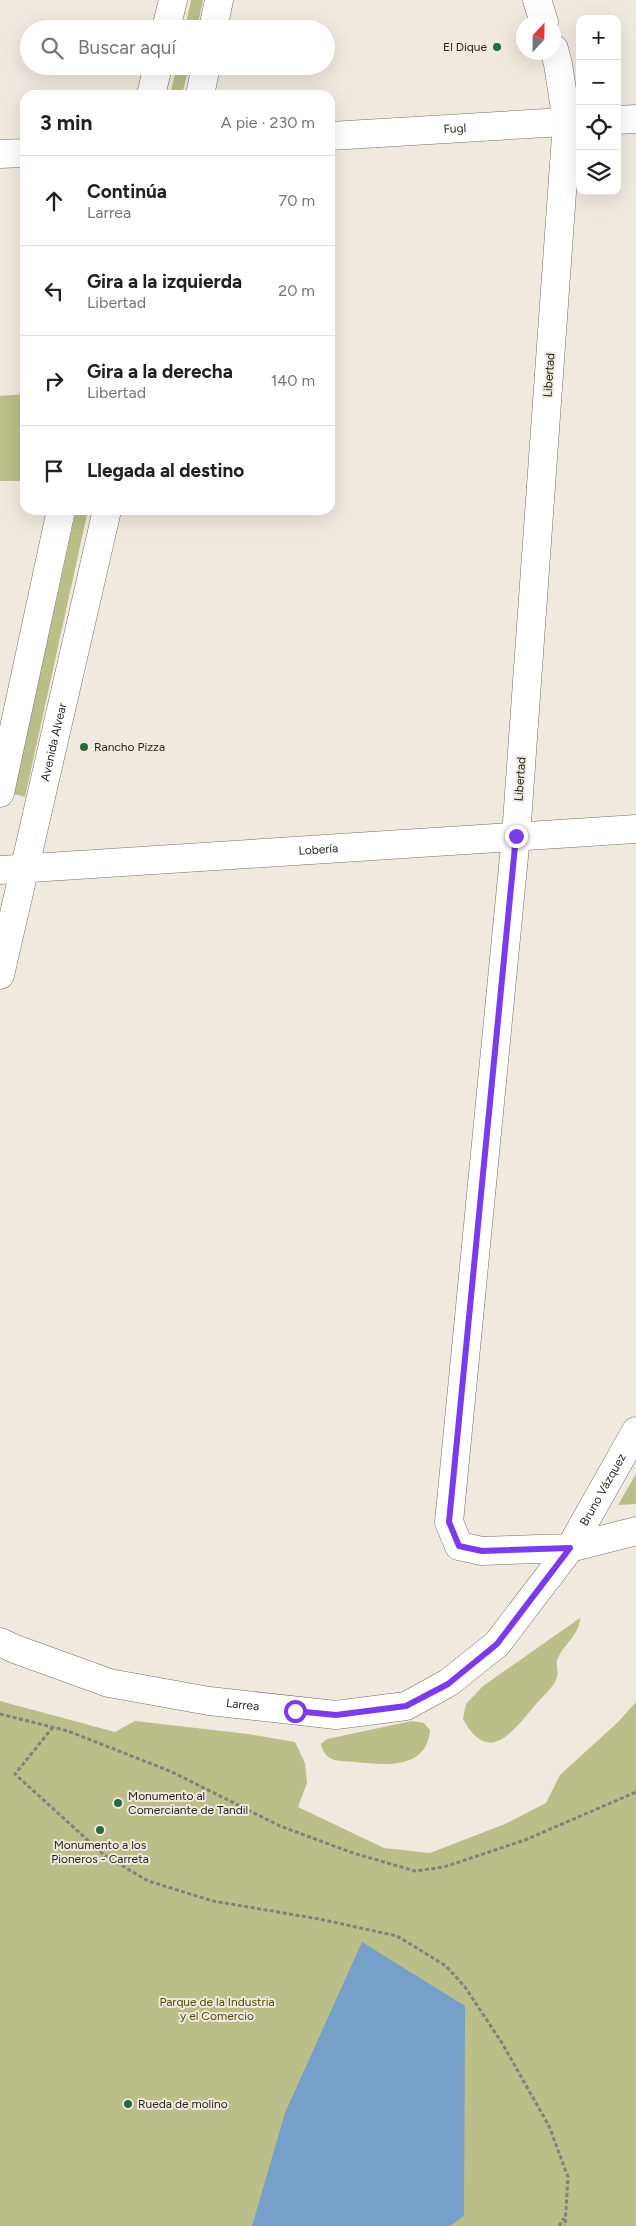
<!DOCTYPE html>
<html lang="es">
<head>
<meta charset="utf-8">
<style>
	body { margin:0; font-family:Figtree,sans-serif; background:#f6f6f6; color:#202124 }
	.controls { position:absolute; right:15px; top:15px; display:grid; overflow:hidden; border-radius:10px; box-shadow:0 5px 20px #0002 }
	.controls button { width:45px; height:45px; display:grid; place-items:center; padding:0; border:0; border-bottom:1px solid #e0e0e0; background:#fff; color:#202124; font:25px sans-serif }
	.compass { position:absolute; left:516px; top:15px; width:45px; height:45px; border-radius:50%; background:#fff; box-shadow:0 5px 20px #0002; rotate:22deg }
	.stop { position:absolute; width:15px; height:15px; margin:-11px; border:4px solid #7c3aed; border-radius:50%; background:#fff }
	.stop.end { background:#7c3aed; border-color:#fff; box-shadow:0 1px 5px #0008 }
	.list { margin:0; padding:0; list-style:none }
	h2 { display:flex; justify-content:space-between; align-items:center; height:65px; margin:0; padding:0 20px; font-size:21px }
	h2 small { font-size:16px; font-weight:400; color:#757577 }
	.list li { display:grid; grid-template-columns:32px 1fr auto; gap:15px; align-items:center; box-sizing:border-box; height:90px; padding:0 20px; border-top:1px solid #e0e0e0 }
	.list b { display:block; font-size:19px; white-space:nowrap }
	.list p { margin:0; font-size:16px; white-space:nowrap; color:#757577 }
	.list em { font-size:16px; font-style:normal; color:#757577 }
	.icon { flex:none; width:28px; height:28px; fill:none; stroke:currentColor; stroke-width:2; stroke-linecap:round; stroke-linejoin:round }
	.map { position:relative; flex:none; width:636px; height:2226px; overflow:hidden }
	.search { position:absolute; background:#fff; box-shadow:0 5px 20px #0002; left:20px; top:20px; width:315px; height:55px; display:flex; align-items:center; gap:12px; box-sizing:border-box; padding:0 18px; border-radius:28px; color:#757577; font-size:19px }
	.panel { position:absolute; background:#fff; box-shadow:0 5px 20px #0002; left:20px; top:90px; width:315px; height:425px; border-radius:15px }
	.map>svg:first-child { display:block }
	.green { fill:#babe88 }
	.water { fill:#769fc9 }
	.lines { fill:none; stroke-linecap:round; stroke-linejoin:round }
	.minor-casing { stroke:#746f66; stroke-width:29 }
	.secondary-casing { stroke:#746f66; stroke-width:29 }
	.path { stroke:#848079; stroke-width:3; stroke-dasharray:4 2.5; stroke-linecap:butt }
	.minor { stroke:#fff; stroke-width:28 }
	.secondary { stroke:#fff; stroke-width:28 }
	.route { stroke:#7c3aed; stroke-width:6 }
	.poi-dot { fill:#286d39; stroke:#efe9de; stroke-width:2 }
	.labels { text-anchor:middle; stroke-width:4; stroke-linejoin:round; paint-order:stroke }
	.poi-label { font-size:12px; fill:#272521; stroke:#efe9de; text-anchor:start }
	.street-label { font-size:12px; fill:#272521; stroke:#efe9de }
	.park-label { font-size:12px; fill:#4c4d08; stroke:#efe9de }
</style>
</head>
<body>
<div class="map">
<svg width="636" height="2226" viewBox="0 0 636 2226">
	<rect width="100%" height="100%" fill="#efe9de"/>
	<g class="green">
		<path d="M191 0H203L197 29H185Z"/>
		<path d="M177 66H189L182 95H170Z"/>
		<path d="M25 394V481H0V396Z"/>
		<path d="M76 510H88L25 797 14 794Z"/>
		<path d="M636 1474V1504L618 1505Z"/>
		<path d="M580 1618C580 1634 564 1644 558 1658 555 1664 559 1671 557 1677 555 1686 542 1697 536 1704 513 1731 489 1767 463 1719L466 1704 483 1686Z"/>
		<path d="M0 1701 115 1732 135 1721 248 1734 295 1742 305 1763 307 1783 298 1807 384 1848 430 1853 505 1824 546 1803 560 1775 618 1722 636 1702V2226H0Z"/>
		<path d="M412 1721 424 1723 430 1730C427 1770 385 1765 355 1762 349 1761 338 1762 332 1759 326 1757 322 1750 321 1744L327 1739Z"/>
	</g>
	<path class="water" d="M362 1942 465 2006 464 2216 450 2226H252L285 2113Z"/>
	<g class="lines">
		<g class="minor-casing">
			<g id="minor">
				<path d="M537 0 544 22"/>
				<path id="s1" d="M554 49 558 64 567 122 516 836 449 1522 459 1546 482 1551 570 1548 636 1431"/>
				<path d="M617 120 636 119"/>
				<path id="s2" d="M330 136 580 121"/>
				<path d="M0 154 25 153"/>
				<path id="s3" d="M0 870 636 829"/>
			</g>
		</g>
		<g class="secondary-casing">
			<g id="secondary">
				<path d="M166 29 173 0"/>
				<path d="M213 29 219 0"/>
				<path d="M151 95 158 66"/>
				<path d="M200 95 206 66"/>
				<path d="M0 793 61 510"/>
				<path id="s4" d="M0 975 107 510"/>
				<path id="s5" d="M0 1642 15 1649 109 1683 209 1701 336 1715 406 1706 448 1683 497 1644 570 1548 636 1531"/>
			</g>
		</g>
		<g class="path">
			<path d="M0 1714 68 1731 172 1772 280 1826 353 1853 415 1871 444 1867 525 1840 636 1792"/>
			<path d="M53 1727 15 1774 104 1855 148 1881 213 1901 319 1919 397 1936 446 1966 465 1987 502 2043 549 2126 568 2177 565 2226"/>
			<path d="M559 2226 564 2218"/>
		</g>
		<use href="#minor" class="minor"/>
		<use href="#secondary" class="secondary"/>
	</g>
	<g class="lines">
		<path class="route" d="M295 1711 336 1715 406 1706 448 1684 497 1644 570 1548 482 1551 459 1546 449 1522 516 836"/>
	</g>
	<g class="poi-dot">
		<circle cx="497" cy="47" r="5"/>
		<circle cx="84" cy="747" r="5"/>
		<circle cx="118" cy="1803" r="5"/>
		<circle cx="100" cy="1830" r="5"/>
		<circle cx="128" cy="2104" r="5"/>
	</g>
	<g class="labels">
		<g class="poi-label">
			<text x="487" y="51" text-anchor="end">El Dique</text>
			<text x="94" y="751">Rancho Pizza</text>
			<text x="128" y="1800">Monumento al<tspan x="128" dy="14">Comerciante de Tandil</tspan></text>
			<text x="100" y="1849" text-anchor="middle">Monumento a los<tspan x="100" dy="14">Pioneros - Carreta</tspan></text>
			<text x="138" y="2108">Rueda de molino</text>
		</g>
		<g class="street-label">
			<text dy="4" stroke="none"><textPath href="#s2" startOffset="125">Fugl</textPath></text>
			<text transform="translate(549 375) rotate(-86)" y="4">Libertad</text>
			<text dy="4" stroke="none"><textPath href="#s4" startOffset="239">Avenida Alvear</textPath></text>
			<text transform="translate(520 779) rotate(-86)" y="4">Libertad</text>
			<text dy="4" stroke="none"><textPath href="#s3" startOffset="319">Lobería</textPath></text>
			<text dy="4" stroke="none"><textPath href="#s1" startOffset="1684">Bruno Vázquez</textPath></text>
			<text dy="4" stroke="none"><textPath href="#s5" startOffset="252">Larrea</textPath></text>
		</g>
		<g class="park-label">
			<text x="217" y="2006">Parque de la Industria<tspan x="217" dy="14">y el Comercio</tspan></text>
		</g>
	</g>
</svg>
<div class="controls">
<button>+</button>
<button>−</button>
<button><svg class="icon" aria-label="locate" viewBox="0 0 24 24"><circle cx="12" cy="12" r="6"/><path d="M12 2v4M12 18v4M2 12h4M18 12h4"/></svg></button>
<button><svg class="icon" aria-label="layers" viewBox="0 0 24 24"><path d="M12 4l9 5-9 5-9-5zM3 14l9 5 9-5"/></svg></button>
</div>
<svg class="compass" viewBox="-18 -18 36 36"><path d="M0-13l5 13h-10z" fill="#e53935"/><path d="M0 13l5-13h-10z" fill="#757577"/></svg>
<div class="stop" style="left:295px;top:1711px"></div>
<div class="stop end" style="left:516px;top:836px"></div>
<div class="search"><svg class="icon" aria-label="search" viewBox="0 0 24 24"><circle cx="10" cy="10" r="6"/><path d="M15 15l6 6"/></svg>Buscar aquí</div>
<section class="panel">
<h2>3 min<small>A pie · 230 m</small></h2>
<ul class="list">
<li><svg class="icon" aria-label="ahead" viewBox="0 0 24 24"><path d="M12 20V5M6 11l6-6 6 6"/></svg><div><b>Continúa</b><p>Larrea</p></div><em>70 m</em></li>
<li><svg class="icon" aria-label="left" viewBox="0 0 24 24"><path d="M17 20v-9H6M10 6l-5 5 5 5"/></svg><div><b>Gira a la izquierda</b><p>Libertad</p></div><em>20 m</em></li>
<li><svg class="icon" aria-label="right" viewBox="0 0 24 24"><path d="M7 20v-9h11M14 6l5 5-5 5"/></svg><div><b>Gira a la derecha</b><p>Libertad</p></div><em>140 m</em></li>
<li><svg class="icon" aria-label="arrive" viewBox="0 0 24 24"><path d="M6 21V4h12l-3 4 3 4H6"/></svg><div><b>Llegada al destino</b></div></li>
</ul>
</section>
</div>
</body>
</html>
